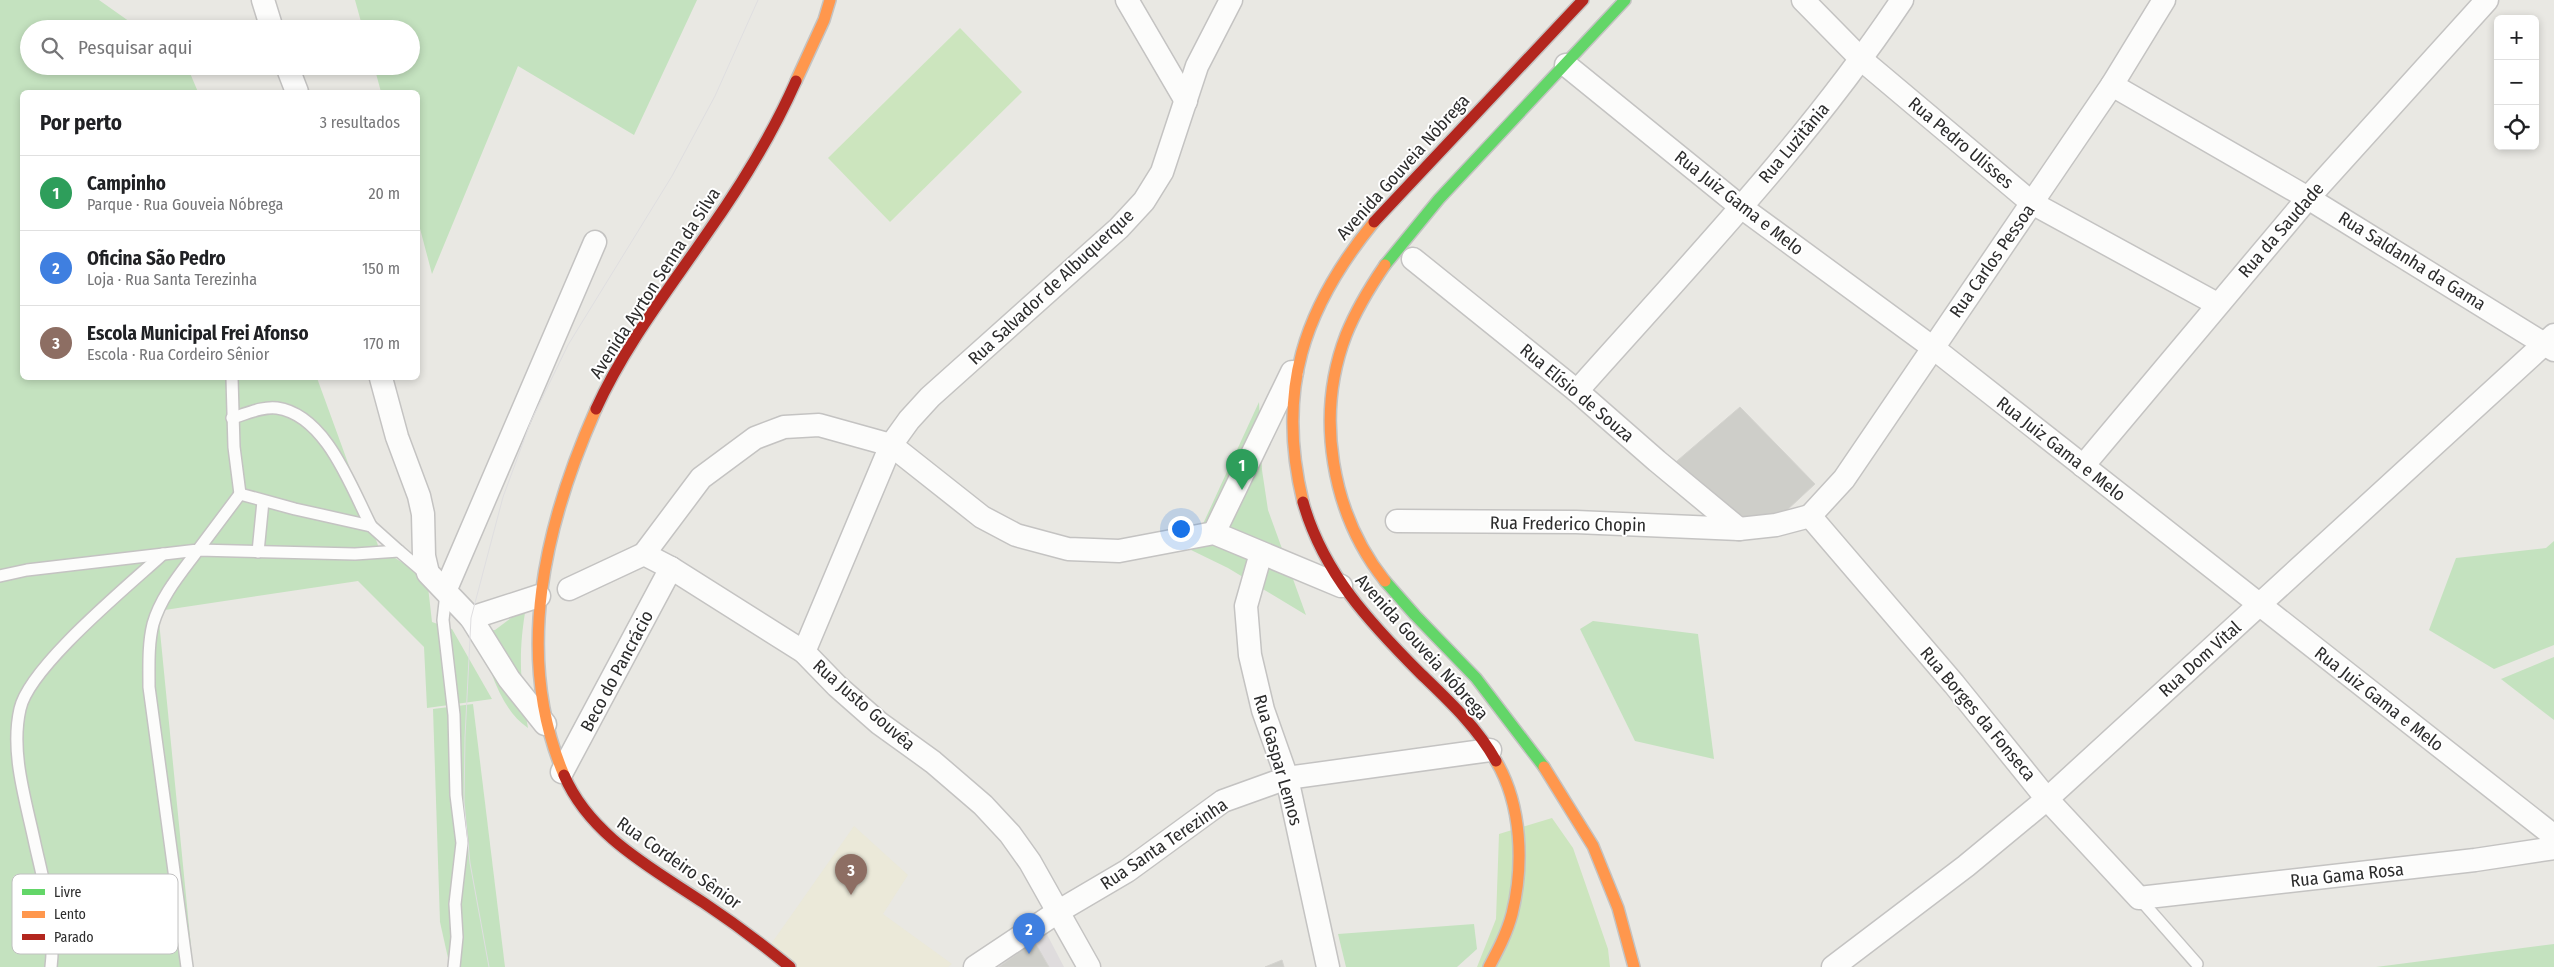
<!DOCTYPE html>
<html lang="pt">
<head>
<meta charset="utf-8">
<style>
	body { margin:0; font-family:"Fira Sans Condensed",sans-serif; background:#f2f2f2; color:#202124 }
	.controls { position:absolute; right:15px; top:15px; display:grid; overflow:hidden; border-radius:8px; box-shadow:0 2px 8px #0003 }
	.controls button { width:45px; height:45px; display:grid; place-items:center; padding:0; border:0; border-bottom:1px solid #e0e0e0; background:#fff; color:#202124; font:25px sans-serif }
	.you { position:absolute; left:1180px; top:528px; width:18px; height:18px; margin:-12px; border:4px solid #fff; border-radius:50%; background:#1a73e8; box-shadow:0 0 0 8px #1a73e833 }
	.badge { display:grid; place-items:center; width:32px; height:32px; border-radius:50%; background:#db2777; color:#fff; font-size:16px; font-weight:700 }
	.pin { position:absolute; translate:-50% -41px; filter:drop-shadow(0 1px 2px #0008) }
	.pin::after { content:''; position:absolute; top:26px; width:18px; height:15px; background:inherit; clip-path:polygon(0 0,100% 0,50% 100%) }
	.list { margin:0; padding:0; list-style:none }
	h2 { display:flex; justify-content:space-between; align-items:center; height:65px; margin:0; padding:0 20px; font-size:21px }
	h2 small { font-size:16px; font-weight:400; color:#757577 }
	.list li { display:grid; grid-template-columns:32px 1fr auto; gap:15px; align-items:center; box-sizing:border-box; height:75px; padding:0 20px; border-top:1px solid #e0e0e0 }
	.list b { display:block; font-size:19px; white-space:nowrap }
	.list p { margin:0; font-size:16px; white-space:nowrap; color:#757577 }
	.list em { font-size:16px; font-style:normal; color:#757577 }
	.icon { flex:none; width:28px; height:28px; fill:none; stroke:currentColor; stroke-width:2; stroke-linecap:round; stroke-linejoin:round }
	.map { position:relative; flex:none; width:2554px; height:967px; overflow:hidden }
	.search { position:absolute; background:#fff; box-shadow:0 2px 8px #0003; left:20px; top:20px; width:400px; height:55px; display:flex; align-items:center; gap:12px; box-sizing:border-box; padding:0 18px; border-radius:28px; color:#757577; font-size:19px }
	.panel { position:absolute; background:#fff; box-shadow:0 2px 8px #0003; left:20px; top:90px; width:400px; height:290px; border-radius:8px }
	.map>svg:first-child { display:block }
	.industrial { fill:#dfdcdd }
	.education { fill:#ebe9d9 }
	.green { fill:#c4e2bf }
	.pitch { fill:#cce5be }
	.building { fill:#cecec9; stroke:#d4d3cf }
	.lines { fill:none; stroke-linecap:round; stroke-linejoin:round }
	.lane-casing { stroke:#c4c3c2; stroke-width:14 }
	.street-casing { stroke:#c4c3c2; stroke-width:25 }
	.fast-casing { stroke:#c4c3c2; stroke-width:14 }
	.slow-casing { stroke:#c4c3c2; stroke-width:14 }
	.jam-casing { stroke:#c4c3c2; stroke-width:14 }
	.lane { stroke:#fcfcfb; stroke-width:11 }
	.street { stroke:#fcfcfb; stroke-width:22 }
	.fast { stroke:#63d668; stroke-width:11 }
	.slow { stroke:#ff974d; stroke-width:11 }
	.jam { stroke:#b3261e; stroke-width:11 }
	.tram { stroke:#dfdee0; stroke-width:1 }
	.labels { text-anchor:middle; stroke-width:4; stroke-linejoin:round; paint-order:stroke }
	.street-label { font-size:18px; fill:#2c2c2c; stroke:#fff }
	.key { fill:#fff; stroke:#c0c0c0; stroke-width:1 }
	.key-label { font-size:14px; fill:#2c2c2c }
</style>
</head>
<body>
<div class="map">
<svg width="2554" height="967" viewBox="0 0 2554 967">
	<rect width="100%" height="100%" fill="#e9e8e3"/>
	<path class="industrial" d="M1041 923 1064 967H975Z"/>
	<path class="education" d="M854 826 908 875 883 914 952 964 948 967H780L764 954Z"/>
	<g class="green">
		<path d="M0 0H99L140 29H29V66H187L198 92H22V378H317L379 548 427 578 432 622 452 629 492 699 427 708 424 647 358 581 158 611 193 967H0Z"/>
		<path d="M355 0H697L634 135 518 66 432 274 418 221V92H381L374 66H411V29H363Z"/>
		<path d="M1259 402 1262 470 1268 510 1306 615 1228 568 1191 550Z"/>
		<path d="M2554 541V645L2494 669 2429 630 2456 558 2546 548Z"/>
		<path d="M526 607C518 652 520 683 528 728 498 708 489 663 477 631L495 630Z"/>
		<path d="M1593 621 1698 634 1714 759 1635 741 1580 629Z"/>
		<path d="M2554 657V720L2501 679Z"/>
		<path d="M473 704 505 967H450L440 922 433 709Z"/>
		<path d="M1474 924 1477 949 1457 967H1346L1338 934Z"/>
		<path d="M2554 944V967H2376Z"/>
	</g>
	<g class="pitch">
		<path d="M960 28 1022 92 890 222 828 158Z"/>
		<path d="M1552 818 1573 848 1608 949 1610 967H1477L1496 919 1499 834Z"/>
	</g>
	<g class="building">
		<path d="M1740 407 1815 484 1786 511 1756 521 1731 520 1670 467Z"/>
		<path d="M1034 941 1049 967H999Z"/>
		<path d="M1282 960 1284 967H1265Z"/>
	</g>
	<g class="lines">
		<g class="lane-casing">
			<g id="lane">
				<path d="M232 378 234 447 240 494 295 509 371 526 399 551"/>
				<path d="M232 418C246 414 263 406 277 408 326 415 351 487 371 526"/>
				<path d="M258 552 263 501"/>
				<path d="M0 576 27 570 198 550 240 494"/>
				<path d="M446 593 443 620 454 715 456 795 462 843 455 904 457 937 454 967"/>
				<path d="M2139 898 2197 964"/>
				<path d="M51 967C56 926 44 884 35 844 26 801 10 753 20 709 29 667 128 586 163 554"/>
				<path d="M187 967 149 687C149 666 148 644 153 624 161 596 181 573 198 550L355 554 399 551 426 574"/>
			</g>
		</g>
		<g class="street-casing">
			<g id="street">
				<path d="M263 0 272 29"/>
				<path d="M1127 0 1186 101"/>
				<path d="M1803 0 1862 60 2032 203 2217 304"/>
				<path d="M1566 65 1741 207 1932 347 2554 836"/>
				<path d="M287 66 297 92"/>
				<path d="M2112 85 2308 198 2554 350"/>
				<path d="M1413 259 1577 391 1657 461 1739 529"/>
				<path d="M381 378 397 437 419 496 423 514 424 556 428 573 471 618 509 679 545 724"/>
				<path d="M1577 391C1689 265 1808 141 1902 0"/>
				<path d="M2083 466 2308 198 2487 0"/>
				<path d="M1810 516 1954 684 2047 799 2139 898 2475 860 2554 848"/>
				<path d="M1810 516 1844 479 2112 85 2164 0"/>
				<path d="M1397 521 1576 522 1739 529 1776 525 1810 516"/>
				<path d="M1214 533 1292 372"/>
				<path d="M1261 553 1246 606 1250 655 1263 710 1287 778 1328 967"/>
				<path d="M644 554 671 568 804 652 837 686 879 723 933 762 983 805 1010 834 1030 862 1089 967"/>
				<path d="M446 589 595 242"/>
				<path d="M569 589 644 554 701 478 755 438 784 427 819 425 891 445 982 517 1016 535 1068 549 1119 551 1214 533 1341 586"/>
				<path d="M471 618 539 596"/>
				<path d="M804 652 891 445 909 420 930 397 1119 228 1144 201 1162 172 1197 66 1231 0"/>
				<path d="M562 772 671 568"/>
				<path d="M975 967 1059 911 1127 871 1223 801 1287 778 1490 750"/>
				<path d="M1833 967 1966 866 2047 799 2554 335"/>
			</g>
		</g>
		<g class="fast-casing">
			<g id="fast">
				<path d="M1385 265 1439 199 1625 0"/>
				<path d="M1385 581 1415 615 1476 678 1544 767"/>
			</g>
		</g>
		<g class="slow-casing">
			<g id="slow">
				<path d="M796 81 824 20 830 0"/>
				<path d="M1303 502C1276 391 1303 309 1374 222"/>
				<path d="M1385 581C1331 513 1315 416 1346 335 1356 310 1370 287 1385 265"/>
				<path d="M1544 767 1593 846 1618 908 1634 967"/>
				<path d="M564 775C513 655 545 524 596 409"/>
				<path d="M1489 967C1498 950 1507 933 1512 914 1524 865 1522 805 1496 761"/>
			</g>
		</g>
		<g class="jam-casing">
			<g id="jam">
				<path d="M1374 222 1583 0"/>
				<path d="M596 409C625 345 669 289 708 232 742 184 772 135 796 81"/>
				<path d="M1303 502C1323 573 1370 623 1421 674 1449 701 1477 727 1496 761"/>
				<path d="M564 775C590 836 652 868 704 903 734 923 762 944 790 967"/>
			</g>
		</g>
		<use href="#lane" class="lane"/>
		<use href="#street" class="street"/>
		<use href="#fast" class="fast"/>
		<use href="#slow" class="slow"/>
		<use href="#jam" class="jam"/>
		<path class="tram" d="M489 967 470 863 464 802 465 737 471 618 503 497 531 421 568 345 672 176 715 96 758 0"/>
	</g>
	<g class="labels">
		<g class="street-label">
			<text transform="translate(1794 143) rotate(-50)" y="6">Rua Luzitânia</text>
			<text transform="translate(1961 143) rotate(40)" y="6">Rua Pedro Ulisses</text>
			<text transform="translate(1403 167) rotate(-48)" y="6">Avenida Gouveia Nóbrega</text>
			<text transform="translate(1739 203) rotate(38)" y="6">Rua Juiz Gama e Melo</text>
			<text transform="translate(2281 230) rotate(-49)" y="6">Rua da Saudade</text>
			<text transform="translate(1992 261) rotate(-55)" y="6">Rua Carlos Pessoa</text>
			<text transform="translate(2412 261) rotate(32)" y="6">Rua Saldanha da Gama</text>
			<text transform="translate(655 283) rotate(-57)" y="6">Avenida Ayrton Senna da Silva</text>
			<text transform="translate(1051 287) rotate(-43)" y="6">Rua Salvador de Albuquerque</text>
			<text transform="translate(1577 393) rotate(40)" y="6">Rua Elísio de Souza</text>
			<text transform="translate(2061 449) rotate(38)" y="6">Rua Juiz Gama e Melo</text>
			<text transform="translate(1568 524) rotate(1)" y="6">Rua Frederico Chopin</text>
			<text transform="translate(1422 647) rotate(48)" y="6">Avenida Gouveia Nóbrega</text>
			<text transform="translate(2200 659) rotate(-42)" y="6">Rua Dom Vital</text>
			<text transform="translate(617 671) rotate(-62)" y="6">Beco do Pancrácio</text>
			<text transform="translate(2379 699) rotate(38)" y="6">Rua Juiz Gama e Melo</text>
			<text transform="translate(864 705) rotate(41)" y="6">Rua Justo Gouvêa</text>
			<text transform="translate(1978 714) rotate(50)" y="6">Rua Borges da Fonseca</text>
			<text transform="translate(1278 760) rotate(74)" y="6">Rua Gaspar Lemos</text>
			<text transform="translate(1164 844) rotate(-34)" y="6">Rua Santa Terezinha</text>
			<text transform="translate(679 863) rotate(35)" y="6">Rua Cordeiro Sênior</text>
			<text transform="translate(2347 875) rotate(-6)" y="6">Rua Gama Rosa</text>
		</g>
	</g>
	<rect x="12" y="874" width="166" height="80" rx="8" class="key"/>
	<rect x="22" y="889" width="23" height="6" fill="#63d668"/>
	<rect x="22" y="911" width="23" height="7" fill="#ff974d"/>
	<rect x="22" y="934" width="23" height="6" fill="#b3261e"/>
	<g class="key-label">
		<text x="54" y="897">Livre</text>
		<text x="54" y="919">Lento</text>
		<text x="54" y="942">Parado</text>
	</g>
</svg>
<div class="controls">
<button>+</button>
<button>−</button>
<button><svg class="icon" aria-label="locate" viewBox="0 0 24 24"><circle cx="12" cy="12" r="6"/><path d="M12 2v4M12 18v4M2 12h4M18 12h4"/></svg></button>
</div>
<div class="you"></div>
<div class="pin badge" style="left:1242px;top:490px;background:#2e9e5b">1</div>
<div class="pin badge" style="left:1029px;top:954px;background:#3f7fe0">2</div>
<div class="pin badge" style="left:851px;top:895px;background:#8d6e63">3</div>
<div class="search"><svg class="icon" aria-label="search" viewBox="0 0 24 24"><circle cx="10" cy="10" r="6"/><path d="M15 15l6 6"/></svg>Pesquisar aqui</div>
<section class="panel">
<h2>Por perto<small>3 resultados</small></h2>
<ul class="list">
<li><span class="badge" style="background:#2e9e5b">1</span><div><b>Campinho</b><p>Parque · Rua Gouveia Nóbrega</p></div><em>20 m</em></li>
<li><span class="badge" style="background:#3f7fe0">2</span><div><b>Oficina São Pedro</b><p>Loja · Rua Santa Terezinha</p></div><em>150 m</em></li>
<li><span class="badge" style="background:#8d6e63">3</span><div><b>Escola Municipal Frei Afonso</b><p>Escola · Rua Cordeiro Sênior</p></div><em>170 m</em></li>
</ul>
</section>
</div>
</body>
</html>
